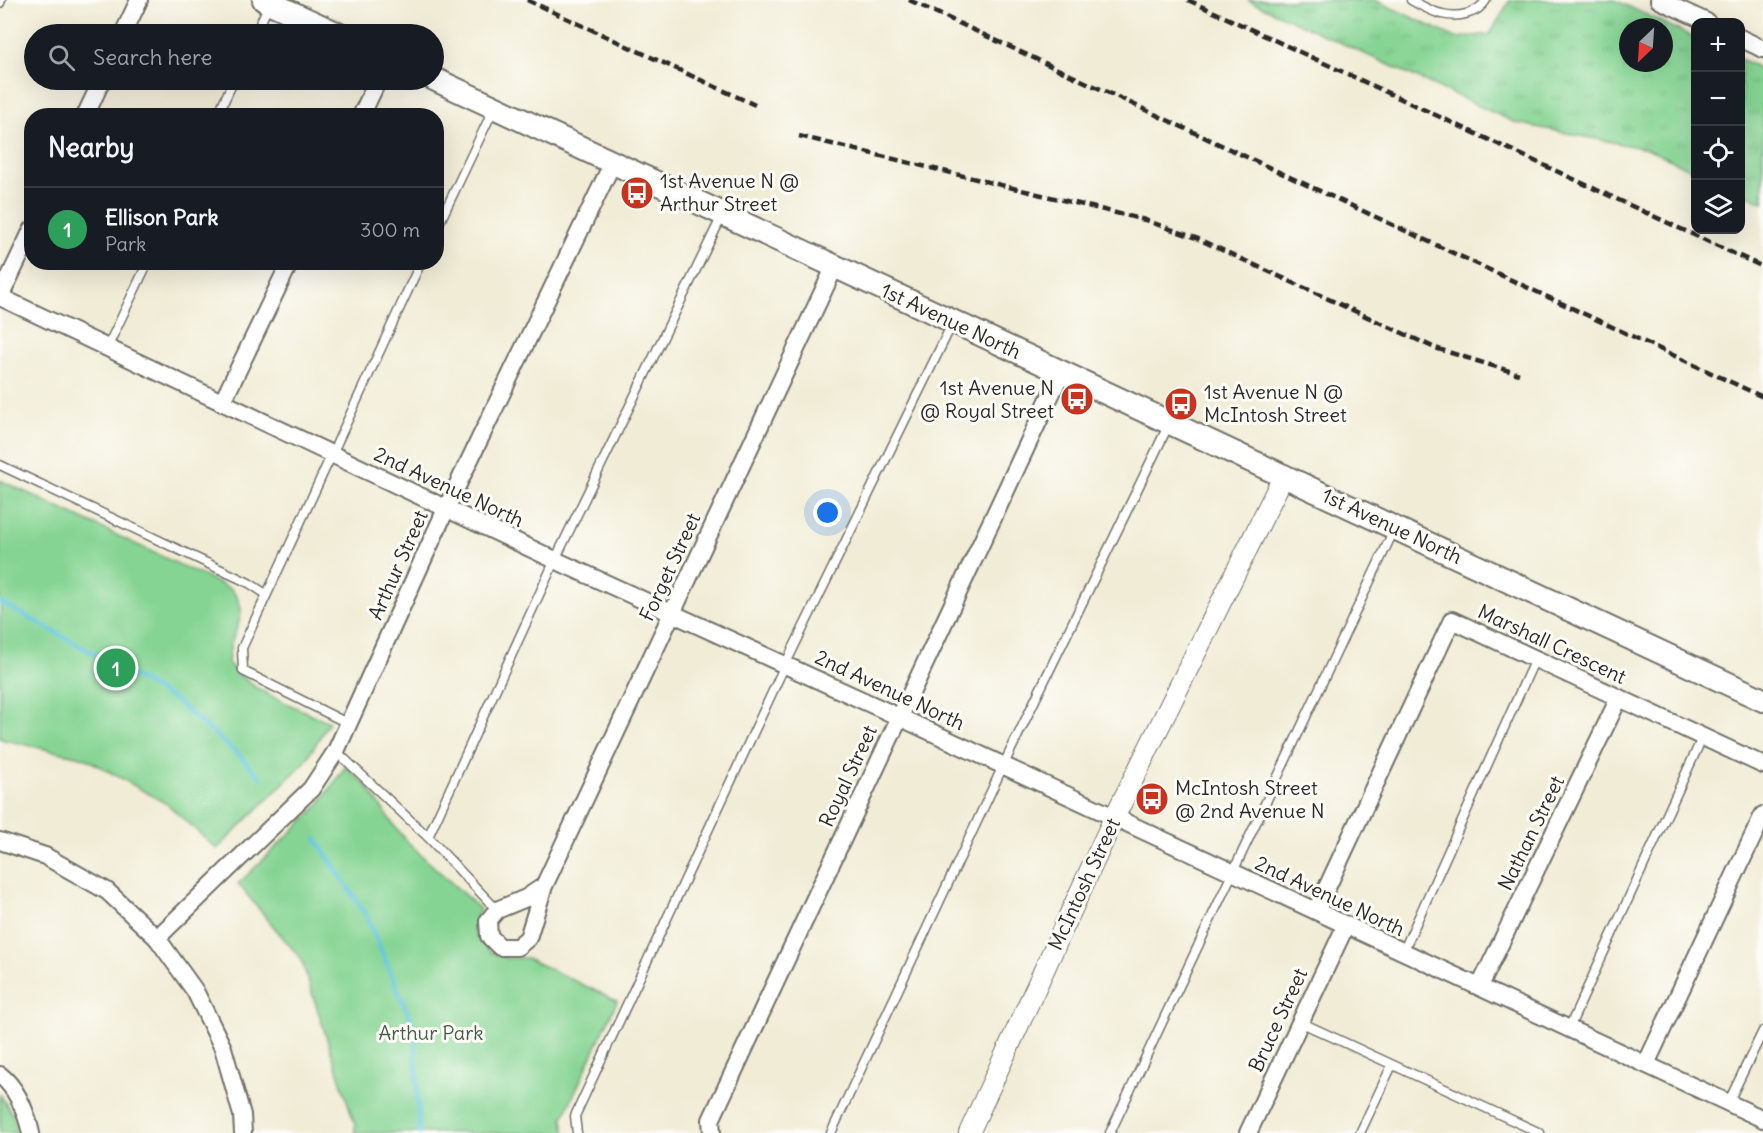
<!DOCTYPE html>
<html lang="en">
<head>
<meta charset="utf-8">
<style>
	body { margin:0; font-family:Delius,sans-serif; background:#20242c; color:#f1f3f6 }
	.controls { position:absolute; right:18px; top:18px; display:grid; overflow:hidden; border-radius:12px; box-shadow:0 6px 24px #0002 }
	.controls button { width:54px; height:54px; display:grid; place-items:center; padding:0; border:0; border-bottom:2px solid #363941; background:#171b24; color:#f1f3f6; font:30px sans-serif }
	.compass { position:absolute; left:1619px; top:18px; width:54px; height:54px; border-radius:50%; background:#171b24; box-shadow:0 6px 24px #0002; rotate:205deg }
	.you { position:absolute; left:828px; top:513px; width:21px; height:21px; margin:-15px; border:4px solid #fff; border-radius:50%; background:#1a73e8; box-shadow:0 0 0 9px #1a73e833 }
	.badge { display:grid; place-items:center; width:39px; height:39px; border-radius:50%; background:#0f766e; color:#fff; font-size:20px; font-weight:700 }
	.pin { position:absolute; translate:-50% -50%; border:3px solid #fff; box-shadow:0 2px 6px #0006 }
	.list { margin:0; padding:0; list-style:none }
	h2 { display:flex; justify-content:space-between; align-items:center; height:78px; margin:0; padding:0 24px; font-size:26px }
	h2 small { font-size:20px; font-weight:400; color:#9ea1a6 }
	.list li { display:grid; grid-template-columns:39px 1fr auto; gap:18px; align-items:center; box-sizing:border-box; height:84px; padding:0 24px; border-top:2px solid #363941 }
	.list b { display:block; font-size:22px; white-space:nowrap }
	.list p { margin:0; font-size:20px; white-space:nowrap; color:#9ea1a6 }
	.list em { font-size:20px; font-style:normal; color:#9ea1a6 }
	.icon { flex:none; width:33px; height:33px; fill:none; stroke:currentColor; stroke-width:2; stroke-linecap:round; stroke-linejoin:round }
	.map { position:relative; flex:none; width:1763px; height:1133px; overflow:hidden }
	.search { position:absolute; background:#171b24; box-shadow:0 6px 24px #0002; left:24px; top:24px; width:420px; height:66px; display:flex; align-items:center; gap:15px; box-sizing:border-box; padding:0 21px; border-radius:33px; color:#9ea1a6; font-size:22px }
	.panel { position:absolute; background:#171b24; box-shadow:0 6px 24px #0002; left:24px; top:108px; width:420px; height:162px; border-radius:24px }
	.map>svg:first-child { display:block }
	.grass { fill:url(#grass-tufts); stroke:#58805f; stroke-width:1.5; fill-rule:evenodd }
	.park { fill:#85d493; stroke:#58805f; stroke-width:1.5 }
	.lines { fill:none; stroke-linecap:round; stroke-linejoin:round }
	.stream { stroke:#62c6e0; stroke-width:4.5 }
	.service-casing { stroke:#706f67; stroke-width:11 }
	.minor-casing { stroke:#706f67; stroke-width:20 }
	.tertiary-casing { stroke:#706f67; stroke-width:22 }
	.secondary-casing { stroke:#706f67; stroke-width:26 }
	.service { stroke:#fff; stroke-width:8 }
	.minor { stroke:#fff; stroke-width:16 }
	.tertiary { stroke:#fff; stroke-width:20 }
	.secondary { stroke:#fff; stroke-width:22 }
	.rail { stroke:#2b2b2b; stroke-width:4.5; stroke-dasharray:9 4.5; stroke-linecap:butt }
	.labels { text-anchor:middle; stroke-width:6; stroke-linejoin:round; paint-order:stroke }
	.poi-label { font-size:20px; fill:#2b2b2b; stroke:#fdfcf7; text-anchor:start }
	.street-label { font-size:20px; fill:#2b2b2b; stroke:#fdfcf7 }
	.park-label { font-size:20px; fill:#465e4a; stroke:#fdfcf7 }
</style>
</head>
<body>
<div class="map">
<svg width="1763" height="1133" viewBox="0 0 1763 1133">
	<defs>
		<pattern id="grass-tufts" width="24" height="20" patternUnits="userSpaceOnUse" patternTransform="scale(1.5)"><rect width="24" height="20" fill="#85d493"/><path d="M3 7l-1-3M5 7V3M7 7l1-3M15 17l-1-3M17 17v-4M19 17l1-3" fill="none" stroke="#73b67f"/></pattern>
	</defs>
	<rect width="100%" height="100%" fill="#fdfcf7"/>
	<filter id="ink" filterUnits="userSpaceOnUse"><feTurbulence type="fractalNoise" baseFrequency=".0167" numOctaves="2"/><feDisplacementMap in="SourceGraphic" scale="12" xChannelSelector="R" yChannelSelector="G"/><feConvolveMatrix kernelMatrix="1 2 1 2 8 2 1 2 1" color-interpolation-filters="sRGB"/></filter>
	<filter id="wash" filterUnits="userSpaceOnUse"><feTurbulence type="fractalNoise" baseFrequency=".008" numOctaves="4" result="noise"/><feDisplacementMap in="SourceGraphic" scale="24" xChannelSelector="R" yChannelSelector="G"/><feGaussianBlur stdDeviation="1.35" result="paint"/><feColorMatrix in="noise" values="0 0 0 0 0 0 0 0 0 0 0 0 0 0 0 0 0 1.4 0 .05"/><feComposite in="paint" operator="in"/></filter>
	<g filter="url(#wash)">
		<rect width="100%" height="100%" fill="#f1ecd6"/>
		<g class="grass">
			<path d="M1247 0H1375L1456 38 1490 34 1510 0H1615L1695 38V171L1647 149 1516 123ZM1628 27H1664V63H1628Z"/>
			<path d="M1741 59 1763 70V202L1741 192Z"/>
		</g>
		<g class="park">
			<path d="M0 480 231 589C249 611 239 620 231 644 229 650 229 657 228 663 252 693 295 706 329 722L305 762 217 849 167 804 85 758 0 739Z"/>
			<path d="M346 766 369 789 395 827 409 844 480 909 475 922 476 937 490 952 507 958H527L617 1001 563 1118 565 1133H355V1125L301 959 238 884 317 807Z"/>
			<path d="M0 1094 13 1116 17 1133H0Z"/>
		</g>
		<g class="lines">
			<g class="stream">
				<path d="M0 602 106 660 176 701 238 754 261 778"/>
				<path d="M316 839 366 915 415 1030 419 1133"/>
			</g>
		</g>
	</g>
	<g filter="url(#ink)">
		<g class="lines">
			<g class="service-casing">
				<g id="service">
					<path d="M1411 0C1420 5 1432 12 1442 14 1458 18 1478 14 1486 0"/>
					<path d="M0 3 1 0"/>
					<path d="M255 34 269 5"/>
					<path d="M217 116 234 80"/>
					<path d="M436 230 494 108"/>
					<path d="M107 348 148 262"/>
					<path d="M0 465 249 583 266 594"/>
					<path d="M349 724 243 671 242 648 421 262"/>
					<path d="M336 751 428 837 497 910"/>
					<path d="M428 837 555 560 722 216"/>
					<path d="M1403 952 1535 659"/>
					<path d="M1300 1022 1540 1133"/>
					<path d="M1569 1028 1703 736"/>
					<path d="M1728 1103 1763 1031"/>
					<path d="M577 1133 575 1116 785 665 953 322"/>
					<path d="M831 1133 1003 766 1170 422"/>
					<path d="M1110 1133 1394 530"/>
					<path d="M1360 1133 1392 1065"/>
				</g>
			</g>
			<g class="minor-casing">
				<g id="minor">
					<path d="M1659 0 1707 22"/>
					<path d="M123 34 139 0"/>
					<path d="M1740 38 1763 49"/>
					<path d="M85 116 102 80"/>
					<path d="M361 116 378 80"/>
					<path d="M32 230 0 297 555 560 899 717 1763 1119"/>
					<path d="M222 403 290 262"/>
					<path d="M0 841 45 856 107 891 157 938 195 991 223 1048 242 1115 243 1133"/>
					<path d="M544 886 528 938 517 947H500L489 936 488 921 497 910 526 898 544 886 835 266"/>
					<path d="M1316 911 1452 620 1763 765"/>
					<path d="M157 938 311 789 336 751 446 509 613 162"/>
					<path d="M1480 986 1619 698"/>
					<path d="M1646 1064 1763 815"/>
					<path d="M0 1075C18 1089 26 1112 31 1133"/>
					<path d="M712 1133 711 1120 1061 373"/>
					<path d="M1248 1133 1346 925"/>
				</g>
			</g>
			<g class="tertiary-casing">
				<path id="tertiary" d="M969 1133 1114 818 1284 475"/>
			</g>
			<g class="secondary-casing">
				<g id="secondary">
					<path d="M264 0 338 34"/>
					<path d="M434 79 1763 700"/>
				</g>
			</g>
			<use href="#service" class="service"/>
			<use href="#minor" class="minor"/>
			<use href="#tertiary" class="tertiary"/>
			<use href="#secondary" class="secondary"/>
			<g class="rail">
				<path d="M527 0 755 105"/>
				<path d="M909 0 1763 397"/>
				<path d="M1188 0 1763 267"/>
				<path d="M799 136 1145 220 1196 238 1435 348 1519 374"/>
			</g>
		</g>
	</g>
	<defs>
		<g id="bus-disc" transform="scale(1.725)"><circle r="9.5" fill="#c8321e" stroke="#fdfcf7"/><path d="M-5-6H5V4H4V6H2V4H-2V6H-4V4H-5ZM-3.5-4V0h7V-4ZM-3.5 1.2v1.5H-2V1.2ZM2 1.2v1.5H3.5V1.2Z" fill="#fff"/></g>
	</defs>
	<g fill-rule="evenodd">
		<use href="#bus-disc" x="637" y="193"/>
		<use href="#bus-disc" x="1077" y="399"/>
		<use href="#bus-disc" x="1181" y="404"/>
		<use href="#bus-disc" x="1152" y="799"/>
	</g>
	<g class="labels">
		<g class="poi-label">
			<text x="660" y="188">1st Avenue N @<tspan x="660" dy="23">Arthur Street</tspan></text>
			<text x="1054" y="395" text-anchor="end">1st Avenue N<tspan x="1054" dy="23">@ Royal Street</tspan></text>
			<text x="1204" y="399">1st Avenue N @<tspan x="1204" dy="23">McIntosh Street</tspan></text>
			<text x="1175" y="795">McIntosh Street<tspan x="1175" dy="23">@ 2nd Avenue N</tspan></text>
		</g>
		<g class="street-label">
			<text transform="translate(951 321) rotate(25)" y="7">1st Avenue North</text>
			<text transform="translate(449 487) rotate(25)" y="7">2nd Avenue North</text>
			<text transform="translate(1392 526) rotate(25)" y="7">1st Avenue North</text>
			<text transform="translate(398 565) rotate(-66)" y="7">Arthur Street</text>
			<text transform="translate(670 567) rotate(-65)" y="7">Forget Street</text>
			<text transform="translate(1552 644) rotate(25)" y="7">Marshall Crescent</text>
			<text transform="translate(890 690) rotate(25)" y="7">2nd Avenue North</text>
			<text transform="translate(848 776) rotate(-65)" y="7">Royal Street</text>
			<text transform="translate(1531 833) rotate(-64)" y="7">Nathan Street</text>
			<text transform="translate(1084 884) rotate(-65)" y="7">McIntosh Street</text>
			<text transform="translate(1330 896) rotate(25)" y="7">2nd Avenue North</text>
			<text transform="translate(1278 1020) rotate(-65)" y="7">Bruce Street</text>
		</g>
		<g class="park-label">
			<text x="431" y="1040">Arthur Park</text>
		</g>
	</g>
</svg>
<div class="controls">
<button>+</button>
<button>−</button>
<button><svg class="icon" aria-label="locate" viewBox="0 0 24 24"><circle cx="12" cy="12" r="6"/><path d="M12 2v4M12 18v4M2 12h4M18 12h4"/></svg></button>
<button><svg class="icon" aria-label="layers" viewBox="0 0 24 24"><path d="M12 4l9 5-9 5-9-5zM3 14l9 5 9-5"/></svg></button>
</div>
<svg class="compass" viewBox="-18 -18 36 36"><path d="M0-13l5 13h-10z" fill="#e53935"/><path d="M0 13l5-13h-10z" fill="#9ea1a6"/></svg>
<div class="you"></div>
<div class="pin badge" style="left:116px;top:668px;background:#2e9e5b">1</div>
<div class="search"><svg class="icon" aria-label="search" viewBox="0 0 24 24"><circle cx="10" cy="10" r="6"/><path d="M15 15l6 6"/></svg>Search here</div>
<section class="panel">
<h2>Nearby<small></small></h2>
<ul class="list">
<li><span class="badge" style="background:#2e9e5b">1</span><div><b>Ellison Park</b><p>Park</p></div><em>300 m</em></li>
</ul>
</section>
</div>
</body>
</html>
